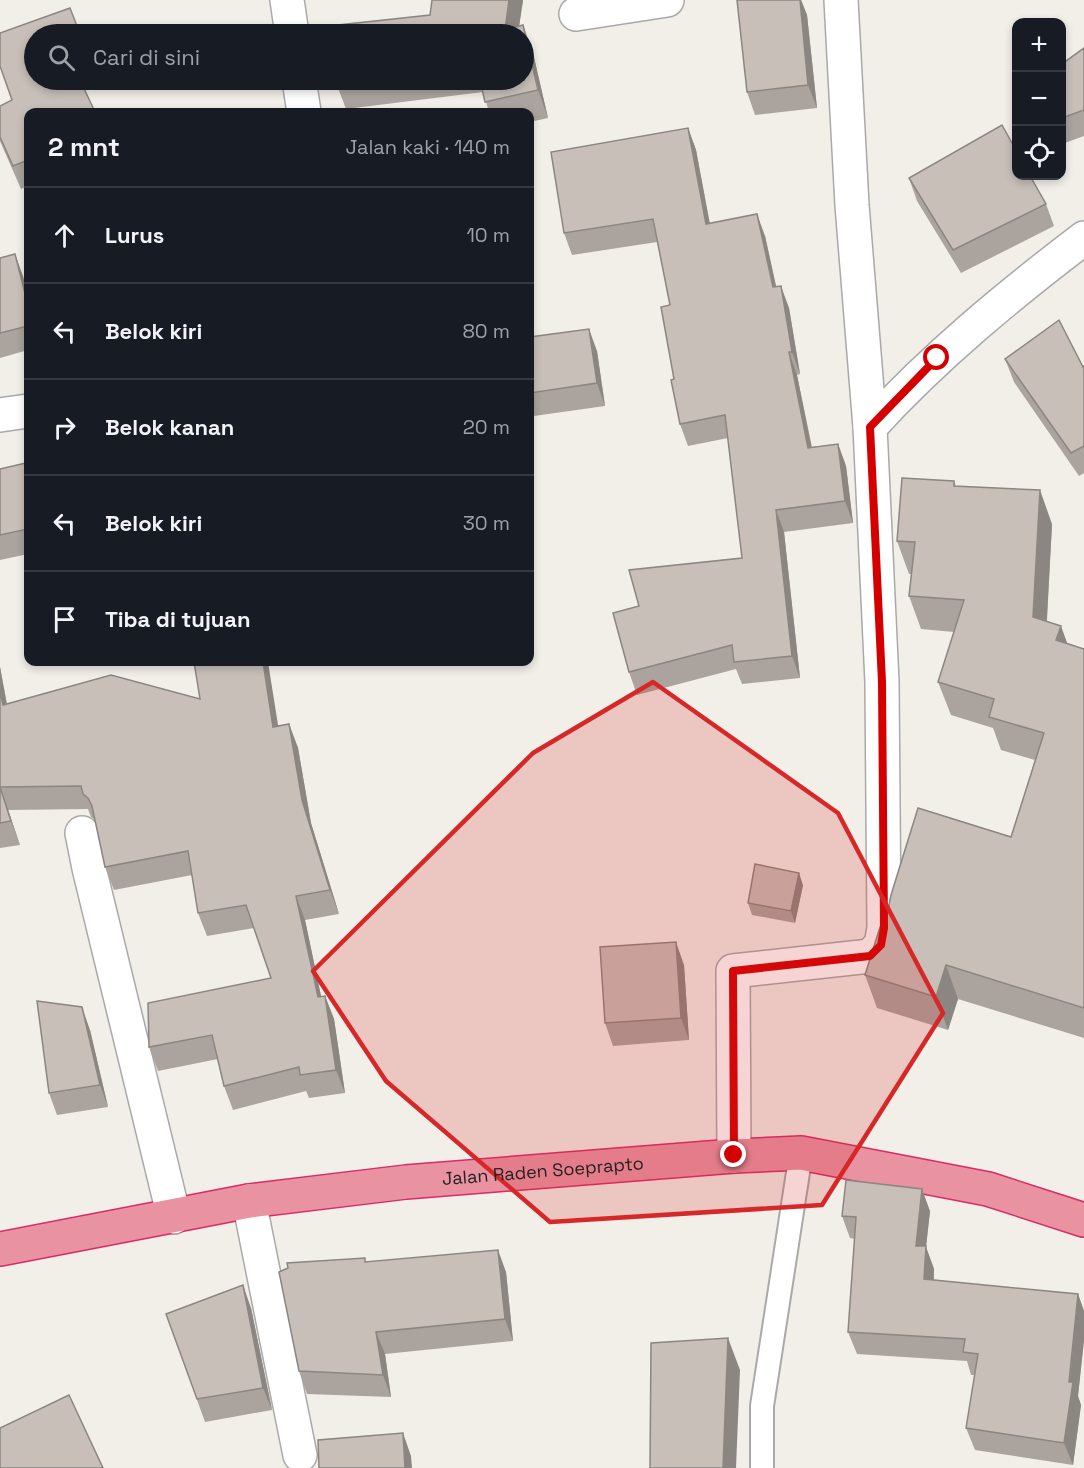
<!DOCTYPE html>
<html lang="id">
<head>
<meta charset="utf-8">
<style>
	body { margin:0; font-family:"Space Grotesk",sans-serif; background:#242831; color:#f1f3f6 }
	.controls { position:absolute; right:18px; top:18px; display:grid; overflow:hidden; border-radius:12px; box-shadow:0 3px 9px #0003 }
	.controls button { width:54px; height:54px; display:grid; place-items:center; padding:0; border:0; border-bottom:2px solid #363941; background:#171b24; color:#f1f3f6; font:30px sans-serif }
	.stop { position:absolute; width:18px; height:18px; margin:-14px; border:4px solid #d40000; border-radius:50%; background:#fff }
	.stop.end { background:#d40000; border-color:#fff; box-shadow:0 2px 6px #0008 }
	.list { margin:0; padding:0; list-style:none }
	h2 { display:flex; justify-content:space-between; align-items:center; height:78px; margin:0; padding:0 24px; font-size:26px }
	h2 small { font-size:20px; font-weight:400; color:#9ea1a6 }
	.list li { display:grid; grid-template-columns:39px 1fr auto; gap:18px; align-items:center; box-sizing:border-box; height:96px; padding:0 24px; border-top:2px solid #363941 }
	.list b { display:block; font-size:22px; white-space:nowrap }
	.list em { font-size:20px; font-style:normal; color:#9ea1a6 }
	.icon { flex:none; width:33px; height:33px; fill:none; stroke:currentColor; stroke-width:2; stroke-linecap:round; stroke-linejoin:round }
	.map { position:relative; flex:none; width:1084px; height:1468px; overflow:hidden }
	.search { position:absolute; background:#171b24; box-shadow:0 3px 9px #0003; left:24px; top:24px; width:510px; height:66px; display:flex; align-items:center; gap:15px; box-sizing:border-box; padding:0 21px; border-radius:33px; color:#9ea1a6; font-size:22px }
	.panel { position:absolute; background:#171b24; box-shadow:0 3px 9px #0003; left:24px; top:108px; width:510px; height:558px; border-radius:12px }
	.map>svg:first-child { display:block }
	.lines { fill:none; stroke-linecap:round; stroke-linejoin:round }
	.lane-casing { stroke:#a9a9a9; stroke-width:26 }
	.street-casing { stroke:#a9a9a9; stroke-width:36 }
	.highway-casing { stroke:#dc2a67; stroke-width:36 }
	.lane { stroke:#fff; stroke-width:22 }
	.street { stroke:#fff; stroke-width:33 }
	.highway { stroke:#e892a2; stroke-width:33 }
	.wall { fill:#aba49e }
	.shaded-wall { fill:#8b8681 }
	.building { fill:#c7bfb8; stroke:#8b8681; stroke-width:1.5 }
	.route { stroke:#d40000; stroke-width:8 }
	.marked { fill:#d62828; fill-opacity:0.2; stroke:#d62828; stroke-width:4.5; stroke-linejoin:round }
	.labels { text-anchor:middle; stroke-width:4.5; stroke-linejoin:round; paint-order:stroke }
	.street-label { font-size:18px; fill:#222; stroke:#fff }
</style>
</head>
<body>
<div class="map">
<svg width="1084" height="1468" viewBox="0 0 1084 1468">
	<rect width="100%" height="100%" fill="#f2efe9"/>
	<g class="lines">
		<g class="lane-casing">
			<path id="lane" d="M762 1468V1406L801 1153"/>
		</g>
		<g class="street-casing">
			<g id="street">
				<path d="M287 0 292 34"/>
				<path d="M576 14 667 0"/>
				<path d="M299 80 304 112"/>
				<path d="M0 415 28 411"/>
				<path d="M870 427C935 356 1008 296 1084 238"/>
				<path d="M82 833 89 868 174 1217"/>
				<path d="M734 1156 733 971 870 956 881 945 884 928 882 682 870 427 852 205 841 0"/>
				<path d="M249 1201 300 1455"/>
			</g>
		</g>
		<g class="highway-casing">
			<g id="highway">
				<path id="s1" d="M0 1249 249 1201 406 1182 734 1156 801 1153 988 1189 1084 1220"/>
			</g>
		</g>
		<use href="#lane" class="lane"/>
		<use href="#street" class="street"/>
		<use href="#highway" class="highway"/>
	</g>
	<g class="wall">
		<path d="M523 0 519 26 533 53 548 118 530 122V112H489L483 92 346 109 335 80H524L430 15Z"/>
		<path d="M737 0H801L807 15 817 108 755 115 747 92Z"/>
		<path d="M1084 48V136L1062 144V64Z"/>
		<path d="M34 80H93L82 83 28 112V186L21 189 0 141V106L12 100Z"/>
		<path d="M688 128 696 150 710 224 765 236 776 286 789 308 800 374 797 375 812 447 838 444 846 466 853 523 784 532 800 678 742 684 736 669 637 695 629 672 639 606 742 558 728 438 688 446 680 424 674 379 670 305 657 242 572 255 564 233Z"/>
		<path d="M909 178 1046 204 1054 226 961 273 917 201Z"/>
		<path d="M0 258 23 276 28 296V350L0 358Z"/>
		<path d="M530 337 597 351 605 406 534 416 530 404Z"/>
		<path d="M1005 359 1084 366V473L1079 476 1014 382Z"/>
		<path d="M0 469H28V554L0 560Z"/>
		<path d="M954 481 956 486 1052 524 1047 621 1067 643 1084 649V1038L958 999 948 1030 877 1008 865 975 1011 837 1035 760 1001 750 993 728 951 715 938 682 954 632 921 629 909 596 911 574H909L897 541Z"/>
		<path d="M0 667 7 704 200 699 278 726 289 724 298 748 311 823 339 914 305 920 321 996H325L334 1019 345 1093 309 1098 306 1091 233 1110 224 1086 218 1059 158 1071 149 1047 271 978 254 928 207 936 198 913 192 875 114 890 105 867 95 820 91 817 88 809 8 810 20 845 0 848Z"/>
		<path d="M803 885 795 923 752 915 748 903Z"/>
		<path d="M684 965 689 1040 613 1046 605 1023Z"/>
		<path d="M90 1030 108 1107 57 1115 49 1093Z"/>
		<path d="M930 1211 926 1247 934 1269V1280L1078 1294 1084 1311V1340L1078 1396 1081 1405 1073 1465 975 1450 966 1428 975 1375H971L967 1361 857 1354 848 1332 855 1239 850 1238 842 1216Z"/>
		<path d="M366 1262 506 1272 513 1341 385 1354 391 1397 307 1394 299 1371Z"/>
		<path d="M251 1308 272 1410 205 1422 166 1314Z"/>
	</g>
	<g class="shaded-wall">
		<path d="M509 0H523L518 34 505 30Z"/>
		<path d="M800 0H801L807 15 817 108 808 85Z"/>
		<path d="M523 25 533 53 548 118 538 90Z"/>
		<path d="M688 128 696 150 714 247 706 224Z"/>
		<path d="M757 214 765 236 781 309 773 287Z"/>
		<path d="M15 254 23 276 28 296V305Z"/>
		<path d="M781 286 789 308 800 374 792 352Z"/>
		<path d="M589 329 597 351 605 406 597 383Z"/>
		<path d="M789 352 797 375 816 470 808 448Z"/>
		<path d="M838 444 846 466 853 523 845 501Z"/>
		<path d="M1040 490 1052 524 1045 651 1033 617Z"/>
		<path d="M776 510 784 532 800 678 792 656Z"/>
		<path d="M1061 626 1073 659 1056 640Z"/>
		<path d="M263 662H268L282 750 273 727Z"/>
		<path d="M0 667 11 728 3 705 0 690Z"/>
		<path d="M289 724 298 748 311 823 339 914 330 890 302 800Z"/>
		<path d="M0 787 8 810 20 845 11 821Z"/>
		<path d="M799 873 803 885 795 923 791 911Z"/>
		<path d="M296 896 305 920 326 1020 318 997Z"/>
		<path d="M676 942 684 965 689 1040 681 1018Z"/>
		<path d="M946 965 958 999 948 1030 936 997Z"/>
		<path d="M325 996 334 1019 345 1093 336 1070Z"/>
		<path d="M82 1007 90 1030 108 1107 100 1085Z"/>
		<path d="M922 1189 930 1211 926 1247 934 1269 932 1301 924 1279 916 1246Z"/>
		<path d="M498 1250 506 1272 513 1341 505 1319Z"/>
		<path d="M243 1285 251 1308 272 1410 263 1388Z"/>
		<path d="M1078 1294 1084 1311V1340L1078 1396 1081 1405 1073 1465 1064 1443Z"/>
		<path d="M376 1332 385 1354 391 1397 383 1375Z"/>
		<path d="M728 1338 740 1370 736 1468H723Z"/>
		<path d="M403 1433 411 1456 412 1468H405Z"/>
	</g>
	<g class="building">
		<path d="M432 0H509L505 30 523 25 538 90 485 102 480 80H524V34H330L329 26 430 15Z"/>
		<path d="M737 0H800L808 85 747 92Z"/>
		<path d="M70 8 80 34H34V80H80L95 112H28V160L13 166 0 137V106L12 100 0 66V33Z"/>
		<path d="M1084 48V110L1062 118V64Z"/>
		<path d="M335 80H350L336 81Z"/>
		<path d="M1002 125 1017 152V176H1030L1046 204 953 250 909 178Z"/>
		<path d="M688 128 706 224 757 214 773 287 781 286 792 352H789L808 448 838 444 845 501 776 510 792 656 734 662 732 645 629 672 613 613 639 606 629 570 742 558 725 415 680 424 671 380 674 379 661 307 670 305 653 219 564 233 551 152Z"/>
		<path d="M15 254 28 305V326L0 333V258Z"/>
		<path d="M1059 320 1083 367 1084 366V446L1071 453 1005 359Z"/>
		<path d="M589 329 597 383 530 393V337Z"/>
		<path d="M26 463 28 474V529L0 535V469Z"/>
		<path d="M902 478 954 481V486L1040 490 1033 617 1061 626 1056 640 1084 649V1008L946 965 936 997 865 975 880 927 887 915 891 895 918 808 1011 837 1044 733 989 717 994 699 938 682 964 600 909 596 915 542 897 541Z"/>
		<path d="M194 662H263L273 727 289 724 302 800 330 890 296 896 318 997 325 996 336 1070 300 1075 299 1067 224 1086 212 1035 149 1047 148 1003 271 978 246 905 198 913 188 851 105 867 92 806 88 798 83 794 81 786 0 787V690L3 705 111 675 200 699Z"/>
		<path d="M0 787 11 821 0 823Z"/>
		<path d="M755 864 799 873 791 911 748 903Z"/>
		<path d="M676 942 681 1018 605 1023 600 947Z"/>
		<path d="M37 1001 82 1007 100 1085 49 1093Z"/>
		<path d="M846 1180 922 1189 916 1246H926L924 1279 1078 1294 1069 1382H1073L1064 1443 966 1428 978 1354 963 1352 965 1339 848 1332 856 1217 842 1216Z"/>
		<path d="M498 1250 505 1319 376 1332 383 1375 299 1371 279 1272 288 1268 287 1263 365 1258V1262Z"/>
		<path d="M243 1285 263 1388 197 1399 166 1314Z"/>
		<path d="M728 1338 723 1468H650L651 1343Z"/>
		<path d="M69 1395 103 1468H0V1428Z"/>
		<path d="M403 1433 405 1468H319L318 1440Z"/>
	</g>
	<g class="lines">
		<path class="route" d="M734 1155 733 971 870 956 881 945 884 928 882 682 870 427 937 358"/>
	</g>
	<path class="marked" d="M653 682 838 813 943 1013 822 1205 550 1222 386 1081 313 971 533 753Z"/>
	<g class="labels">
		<g class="street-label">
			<text dy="6" stroke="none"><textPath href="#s1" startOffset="549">Jalan Raden Soeprapto</textPath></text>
		</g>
	</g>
</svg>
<div class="controls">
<button>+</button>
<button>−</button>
<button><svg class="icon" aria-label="locate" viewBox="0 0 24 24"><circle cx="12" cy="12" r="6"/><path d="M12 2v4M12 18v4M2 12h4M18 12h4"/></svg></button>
</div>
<div class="stop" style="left:937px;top:358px"></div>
<div class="stop end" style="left:734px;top:1155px"></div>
<div class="search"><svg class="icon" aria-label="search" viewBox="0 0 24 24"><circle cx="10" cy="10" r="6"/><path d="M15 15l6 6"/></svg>Cari di sini</div>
<section class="panel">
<h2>2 mnt<small>Jalan kaki · 140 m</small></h2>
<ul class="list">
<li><svg class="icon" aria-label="ahead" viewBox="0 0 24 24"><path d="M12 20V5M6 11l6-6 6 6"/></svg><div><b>Lurus</b></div><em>10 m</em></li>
<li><svg class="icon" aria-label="left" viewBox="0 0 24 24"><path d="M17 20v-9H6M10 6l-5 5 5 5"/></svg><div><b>Belok kiri</b></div><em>80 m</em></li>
<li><svg class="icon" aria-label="right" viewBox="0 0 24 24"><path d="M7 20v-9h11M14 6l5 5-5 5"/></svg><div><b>Belok kanan</b></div><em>20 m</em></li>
<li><svg class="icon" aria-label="left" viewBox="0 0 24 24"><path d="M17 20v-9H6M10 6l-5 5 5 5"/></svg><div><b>Belok kiri</b></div><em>30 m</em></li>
<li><svg class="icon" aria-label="arrive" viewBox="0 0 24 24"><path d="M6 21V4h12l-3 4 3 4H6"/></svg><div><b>Tiba di tujuan</b></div></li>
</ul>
</section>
</div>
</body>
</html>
